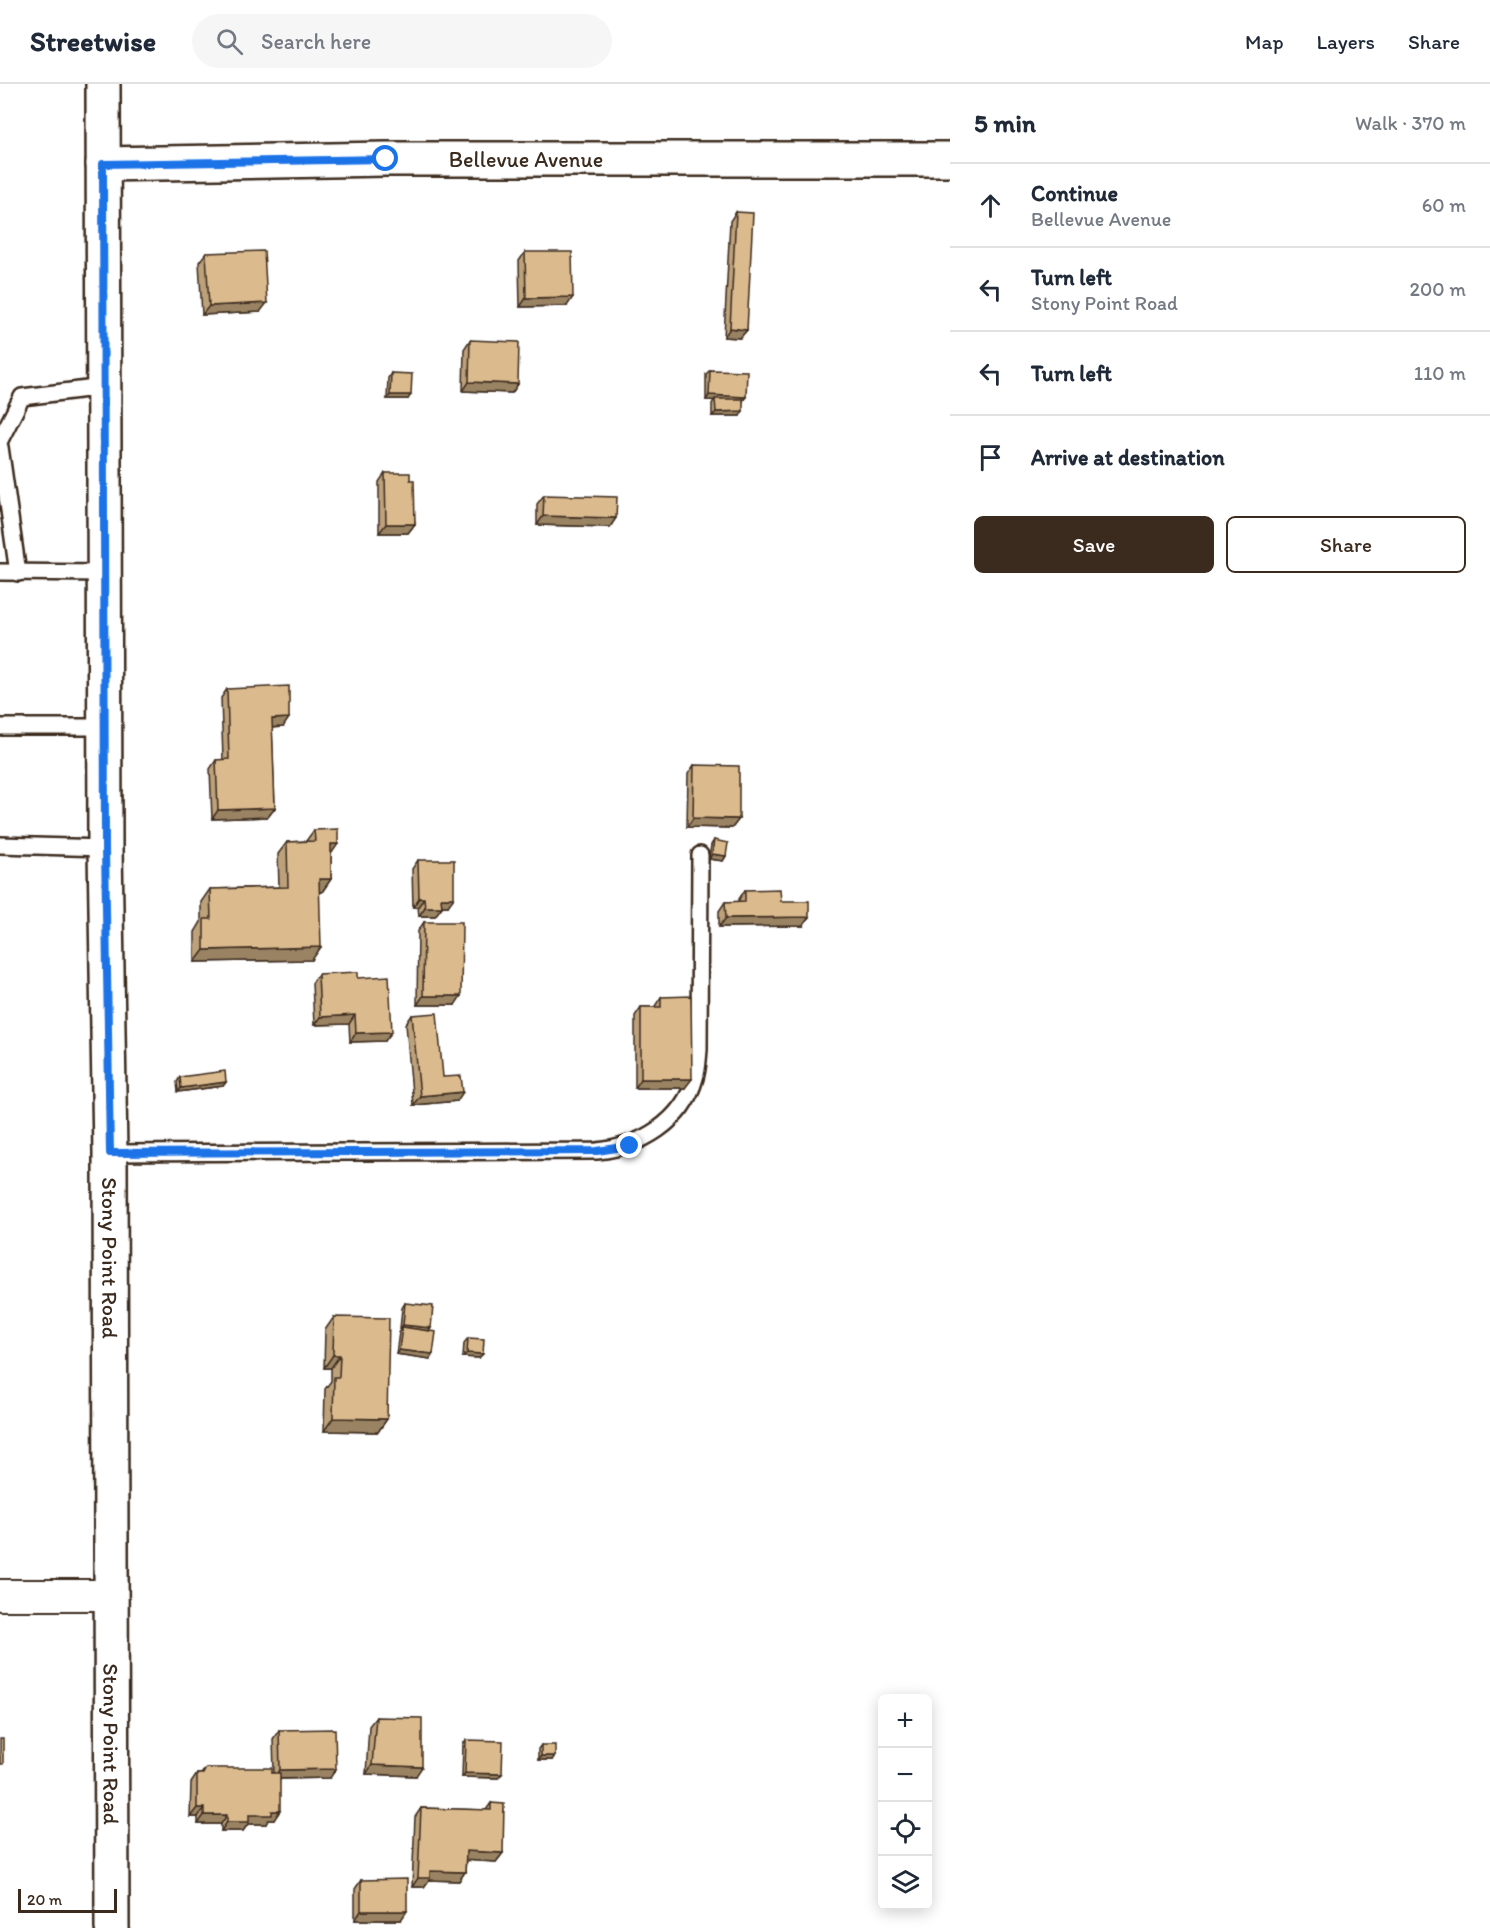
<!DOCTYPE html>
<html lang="en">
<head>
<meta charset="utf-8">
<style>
	body { margin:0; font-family:Itim,sans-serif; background:#f6f6f7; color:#1f2937 }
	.controls { position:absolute; right:18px; bottom:18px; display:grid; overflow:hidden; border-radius:9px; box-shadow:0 3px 15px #0003 }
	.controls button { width:54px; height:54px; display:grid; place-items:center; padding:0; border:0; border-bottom:2px solid #e0e1e3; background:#fff; color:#1f2937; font:30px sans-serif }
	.scale { position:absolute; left:18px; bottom:15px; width:99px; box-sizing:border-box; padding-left:6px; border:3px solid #3b2a1e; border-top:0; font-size:16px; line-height:21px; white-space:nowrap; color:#3b2a1e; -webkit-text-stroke:4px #fff; paint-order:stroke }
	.stop { position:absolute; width:18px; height:18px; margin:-14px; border:4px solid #1a73e8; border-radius:50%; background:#fff }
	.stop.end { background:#1a73e8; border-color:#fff; box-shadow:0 2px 6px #0008 }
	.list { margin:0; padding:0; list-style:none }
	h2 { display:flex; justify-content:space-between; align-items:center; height:78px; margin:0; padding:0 24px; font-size:26px }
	h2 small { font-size:20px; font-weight:400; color:#747a83 }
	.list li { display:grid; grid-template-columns:39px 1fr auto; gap:18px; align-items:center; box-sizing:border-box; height:84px; padding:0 24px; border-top:2px solid #e0e1e3 }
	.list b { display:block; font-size:22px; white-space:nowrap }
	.list p { margin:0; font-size:20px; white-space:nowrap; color:#747a83 }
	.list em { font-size:20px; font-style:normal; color:#747a83 }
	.actions { display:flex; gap:12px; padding:18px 24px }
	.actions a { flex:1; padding:14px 0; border:2px solid #3b2a1e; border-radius:9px; text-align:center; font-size:21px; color:#3b2a1e }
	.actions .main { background:#3b2a1e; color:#fff }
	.icon { flex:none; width:33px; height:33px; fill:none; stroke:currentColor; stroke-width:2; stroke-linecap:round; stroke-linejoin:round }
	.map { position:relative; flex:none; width:950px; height:1844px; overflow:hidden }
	header { display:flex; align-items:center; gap:36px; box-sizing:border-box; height:84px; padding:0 30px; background:#fff; border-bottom:2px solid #e0e1e3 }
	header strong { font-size:28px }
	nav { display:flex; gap:33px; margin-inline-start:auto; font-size:21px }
	.search { width:420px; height:54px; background:#f6f6f7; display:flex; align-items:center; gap:15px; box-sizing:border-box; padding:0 21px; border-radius:33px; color:#747a83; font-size:22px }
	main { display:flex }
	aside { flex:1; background:#fff }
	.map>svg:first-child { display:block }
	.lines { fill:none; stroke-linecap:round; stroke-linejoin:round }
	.lane-casing { stroke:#3b2a1e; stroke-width:20 }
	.street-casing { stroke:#3b2a1e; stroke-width:34 }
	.secondary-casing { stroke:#3b2a1e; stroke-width:38 }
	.lane { stroke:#fff; stroke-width:15 }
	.street { stroke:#fff; stroke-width:30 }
	.secondary { stroke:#fff; stroke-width:33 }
	.wall { fill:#bca17a; stroke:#3b2a1e; stroke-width:1.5 }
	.shaded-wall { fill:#998363; stroke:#3b2a1e; stroke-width:1.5 }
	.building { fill:#dbbb8e; stroke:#3b2a1e; stroke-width:1.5 }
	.route { stroke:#1a73e8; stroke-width:8 }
	.labels { text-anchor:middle; stroke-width:4.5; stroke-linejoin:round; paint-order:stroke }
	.street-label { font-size:22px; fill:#3b2a1e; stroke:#fff }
</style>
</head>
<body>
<header>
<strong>Streetwise</strong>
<div class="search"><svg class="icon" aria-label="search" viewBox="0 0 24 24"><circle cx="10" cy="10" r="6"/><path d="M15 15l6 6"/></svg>Search here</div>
<nav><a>Map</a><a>Layers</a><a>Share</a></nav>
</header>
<main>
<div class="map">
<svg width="950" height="1844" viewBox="0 0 950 1844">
	<rect width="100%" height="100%" fill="#fff"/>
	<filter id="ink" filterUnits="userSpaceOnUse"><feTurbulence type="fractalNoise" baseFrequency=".0167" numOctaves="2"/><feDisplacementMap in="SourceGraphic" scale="12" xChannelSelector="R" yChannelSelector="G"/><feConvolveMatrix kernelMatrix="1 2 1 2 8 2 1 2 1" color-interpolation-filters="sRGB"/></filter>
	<g filter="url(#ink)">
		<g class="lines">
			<g class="lane-casing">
				<g id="lane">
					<path d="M0 356 22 313 104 303"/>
					<path d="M0 363 18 489"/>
					<path d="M0 488 105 489"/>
					<path d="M0 643H106"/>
					<path d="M0 761 105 764"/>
					<path d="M110 1069 597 1067C640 1063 683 1038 695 994 698 985 698 975 699 966L700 771"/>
				</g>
			</g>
			<g class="street-casing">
				<path id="street" d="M0 1511H110"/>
			</g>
			<g class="secondary-casing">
				<g id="secondary">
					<path id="s1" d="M103 0 105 764 110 1069 112 1844"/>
					<path id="s2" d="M103 80 386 75H950"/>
				</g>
			</g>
			<use href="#lane" class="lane"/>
			<use href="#street" class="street"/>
			<use href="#secondary" class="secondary"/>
		</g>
		<g class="wall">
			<path d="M736 128 747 246 740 254 724 253 730 137Z"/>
			<path d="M525 168 567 222 520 223 519 177Z"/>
			<path d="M206 169 260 228 202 231 199 178Z"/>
			<path d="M470 256 518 300 512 309 463 307 464 265Z"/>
			<path d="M710 286 743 317 740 332H712V320L714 316H706V290Z"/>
			<path d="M391 289 408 315H387L388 294Z"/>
			<path d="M385 389 410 396 415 440 408 449H379V398Z"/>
			<path d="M544 411 616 434 610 443 537 441V420Z"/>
			<path d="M227 605 283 643 272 644 275 724 268 733 212 735 210 685 216 676H223L221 614Z"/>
			<path d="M694 681 739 735 732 744 687 743 688 690Z"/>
			<path d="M314 746 331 770V795L322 808H319L312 876 195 878V848L201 838V818L210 805 279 803 278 770 287 758 306 757Z"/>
			<path d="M714 756 726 772 723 777 709 775 711 761Z"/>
			<path d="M418 776 448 822H442L435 832H419L418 823H413L412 785Z"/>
			<path d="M745 806 781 817 803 842 719 843V827L725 818H739V815Z"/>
			<path d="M424 838 455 921H417L418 847Z"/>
			<path d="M318 890 358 894 385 957 350 958 349 940 314 941 312 899Z"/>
			<path d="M661 913 685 1004H635V932L641 923H655V922Z"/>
			<path d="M412 931 443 993 457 1017 413 1021 406 940Z"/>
			<path d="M180 993 226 998 223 1002 178 1008 177 998Z"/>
			<path d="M405 1219 431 1244 429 1247 430 1275 396 1270 399 1248 401 1245H400L402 1224Z"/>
			<path d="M334 1233 387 1335 378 1348 324 1347 325 1305 331 1297V1284H324L325 1246Z"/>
			<path d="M468 1254 479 1274 463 1273 464 1259Z"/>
			<path d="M376 1633 416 1692 366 1690 369 1642Z"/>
			<path d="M279 1646 330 1694 280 1695 274 1736H268L266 1740H248L243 1747H221V1740H198V1733H190L191 1699 197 1690H201L206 1684 274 1689 273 1655Z"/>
			<path d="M466 1656 498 1694 462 1693 463 1660Z"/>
			<path d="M541 1661 552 1676H538V1665Z"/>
			<path d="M491 1719 503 1769 496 1778 466 1776 465 1788 459 1797 429 1796 424 1803H412L415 1733 421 1724 486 1726Z"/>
			<path d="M361 1796 401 1836H355V1805Z"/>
		</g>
		<g class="shaded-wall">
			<path d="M573 213 567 222 520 223 526 214Z"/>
			<path d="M267 219 260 228 202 231 209 222Z"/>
			<path d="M730 244 747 246 740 254 724 253Z"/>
			<path d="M469 298 518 300 512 309 463 307Z"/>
			<path d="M390 311H411L408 315H387Z"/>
			<path d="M709 311 746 313 743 317 706 316Z"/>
			<path d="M743 327 740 332H712L716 328Z"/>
			<path d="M543 432 616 434 610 443 537 441Z"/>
			<path d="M386 440H415L408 449H379Z"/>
			<path d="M289 634 283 643 265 644 272 635Z"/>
			<path d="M275 724 268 733 212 735 218 726Z"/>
			<path d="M693 734 739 735 732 744 687 743Z"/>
			<path d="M331 760H338L329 773Z"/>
			<path d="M712 770 726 772 723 777 709 775Z"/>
			<path d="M319 795H331L322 808H310Z"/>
			<path d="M419 814H424L418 823H413Z"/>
			<path d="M441 814H454L448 822H435Z"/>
			<path d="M425 823H442L435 832H419Z"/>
			<path d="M809 833 803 842 719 843 726 834Z"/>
			<path d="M321 863 312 876 195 878 204 866Z"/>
			<path d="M423 912H461L455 921H417Z"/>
			<path d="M355 931 349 940 314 941 320 933Z"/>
			<path d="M392 948 385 957 350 958 356 949Z"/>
			<path d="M641 995H692L685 1004H635Z"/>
			<path d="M226 998 223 1002 178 1008 181 1004Z"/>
			<path d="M463 1008 457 1017 413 1021 420 1012Z"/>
			<path d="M403 1241 431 1244 428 1248 402 1243 401 1245H400Z"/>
			<path d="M399 1266 433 1270 430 1275 396 1270Z"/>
			<path d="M467 1269 483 1270 479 1274 463 1273Z"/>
			<path d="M333 1271H340L331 1284H324Z"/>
			<path d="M333 1334 387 1335 378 1348 324 1347Z"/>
			<path d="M541 1672H555L552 1676H538Z"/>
			<path d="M372 1681 422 1683 416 1692 366 1690Z"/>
			<path d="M336 1685 330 1694 274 1695 280 1686Z"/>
			<path d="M465 1689 502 1690 498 1694 462 1693Z"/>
			<path d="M197 1724H204L198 1733H190Z"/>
			<path d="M272 1727H280L274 1736H268L266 1740H248L243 1747H221L227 1738 249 1731Z"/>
			<path d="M204 1731H227L221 1740H198Z"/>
			<path d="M466 1767 503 1769 496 1778 460 1776Z"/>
			<path d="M430 1787 465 1788 459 1797 429 1796 424 1803H412L418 1794Z"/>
			<path d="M361 1827H407L401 1836H355Z"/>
		</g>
		<g class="building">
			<path d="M736 128 753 129 747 246 730 244Z"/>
			<path d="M264 167 267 219 209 222 206 169Z"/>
			<path d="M525 168H572L573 213 526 214Z"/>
			<path d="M470 256 519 258 518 300 469 298Z"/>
			<path d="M710 286 747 287 746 313 709 311Z"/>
			<path d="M391 289 412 290 411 311H390Z"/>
			<path d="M715 315H743V327L716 328Z"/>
			<path d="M385 389H410V396H414L415 440H386Z"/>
			<path d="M544 411 617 413 616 434 543 432Z"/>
			<path d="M289 602V634L272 635 275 724 218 726 216 676 229 675 227 605Z"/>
			<path d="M694 681 739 682V735L693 734Z"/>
			<path d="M338 745V760H331V795H319L321 863 204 866V835H211L210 805 288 803 287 758 315 757 314 746Z"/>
			<path d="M714 756 728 759 726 772 712 770Z"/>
			<path d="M418 776H454V814H441L442 823H425L424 814H419Z"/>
			<path d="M780 805 781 817H809V833L726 834 725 818 745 817V806Z"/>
			<path d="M424 838H462L461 912H423Z"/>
			<path d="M358 888V894L389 892 392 948 356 949 355 931 320 933 318 890Z"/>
			<path d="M691 912 692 995H641V923H661V913Z"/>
			<path d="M437 929 443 993 461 992 463 1008 420 1012 412 931Z"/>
			<path d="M225 987 226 998 181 1004 180 993Z"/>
			<path d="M405 1219 433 1222 431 1244 403 1241Z"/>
			<path d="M334 1233 389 1234 387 1335 333 1334 334 1293H339L340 1271H333Z"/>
			<path d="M402 1243 436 1248 433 1270 399 1266Z"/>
			<path d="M468 1254 484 1255 483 1270 467 1269Z"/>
			<path d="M376 1633 422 1634V1683L372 1681Z"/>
			<path d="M335 1645 336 1685 280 1686 279 1646Z"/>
			<rect x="0" y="1655" width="3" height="25"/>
			<path d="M466 1656 503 1657 502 1690 465 1689Z"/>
			<rect x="541" y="1661" width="14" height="11"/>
			<path d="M206 1684H272V1689H280V1727H272V1731H249V1738H227V1731H204V1724H197V1690H203Z"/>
			<path d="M491 1719 504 1720 503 1769 466 1767 465 1788 430 1787V1794H418L421 1724 491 1726Z"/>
			<path d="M407 1795V1827H361V1796Z"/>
		</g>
	</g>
	<g class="lines" filter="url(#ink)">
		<path class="route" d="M386 75 103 80 105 764 110 1069 597 1067 630 1062"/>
	</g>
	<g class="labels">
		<g class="street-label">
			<text dy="8" stroke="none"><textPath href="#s2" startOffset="423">Bellevue Avenue</textPath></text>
			<text dy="8" stroke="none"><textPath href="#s1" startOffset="1174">Stony Point Road</textPath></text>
			<text dy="8" stroke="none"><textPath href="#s1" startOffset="1660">Stony Point Road</textPath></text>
		</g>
	</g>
</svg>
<div class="controls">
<button>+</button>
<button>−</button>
<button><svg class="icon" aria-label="locate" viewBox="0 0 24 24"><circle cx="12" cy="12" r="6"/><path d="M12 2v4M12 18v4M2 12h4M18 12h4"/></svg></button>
<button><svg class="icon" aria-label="layers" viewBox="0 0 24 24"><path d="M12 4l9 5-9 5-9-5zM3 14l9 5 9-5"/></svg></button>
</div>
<div class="scale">20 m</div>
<div class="stop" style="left:386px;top:75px"></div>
<div class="stop end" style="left:630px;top:1062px"></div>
</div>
<aside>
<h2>5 min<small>Walk · 370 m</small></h2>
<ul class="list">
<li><svg class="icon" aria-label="ahead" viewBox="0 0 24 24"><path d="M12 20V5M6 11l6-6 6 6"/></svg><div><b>Continue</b><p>Bellevue Avenue</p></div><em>60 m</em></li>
<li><svg class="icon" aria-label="left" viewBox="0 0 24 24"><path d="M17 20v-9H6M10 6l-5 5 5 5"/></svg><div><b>Turn left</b><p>Stony Point Road</p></div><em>200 m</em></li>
<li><svg class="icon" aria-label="left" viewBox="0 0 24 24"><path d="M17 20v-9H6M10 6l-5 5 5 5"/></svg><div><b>Turn left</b></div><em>110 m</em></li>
<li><svg class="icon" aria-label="arrive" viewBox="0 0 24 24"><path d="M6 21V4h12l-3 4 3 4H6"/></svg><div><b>Arrive at destination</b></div></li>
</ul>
<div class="actions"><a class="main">Save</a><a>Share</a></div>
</aside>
</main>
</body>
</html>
